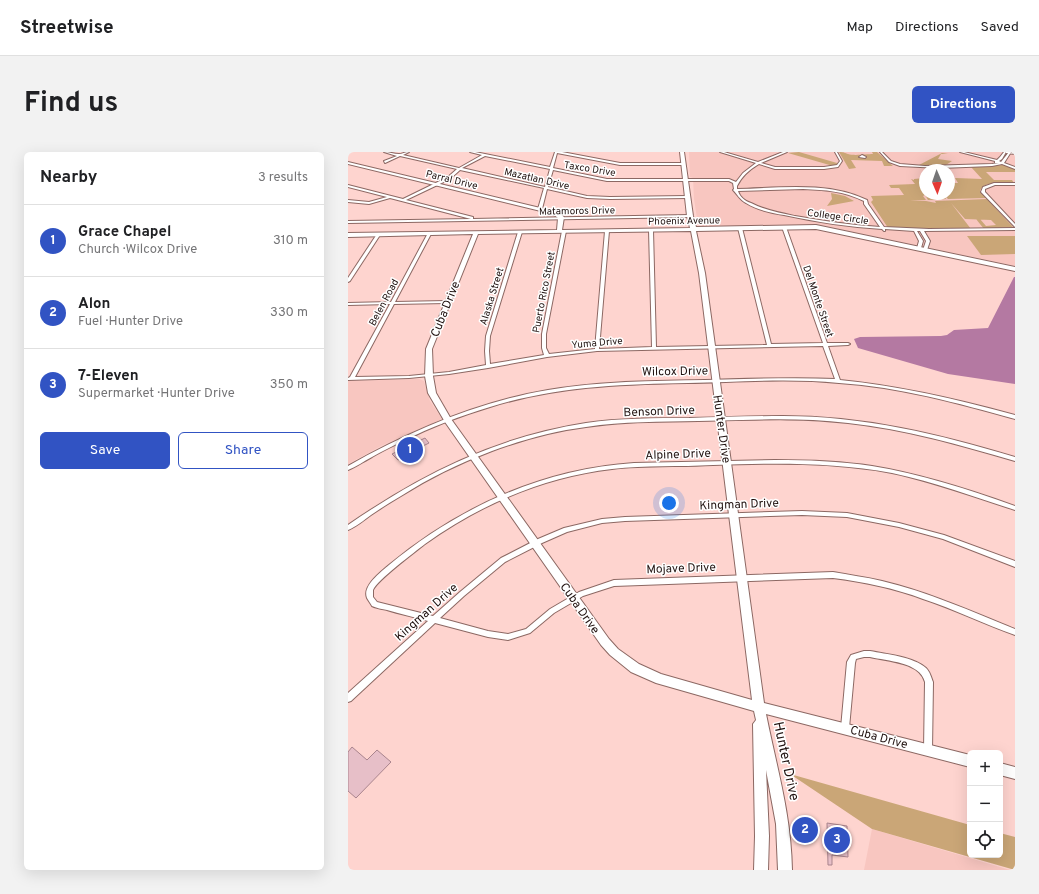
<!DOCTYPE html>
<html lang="en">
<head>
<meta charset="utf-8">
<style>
	body { margin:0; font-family:Overpass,sans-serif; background:#f2f2f2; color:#202124 }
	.controls { position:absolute; right:12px; bottom:12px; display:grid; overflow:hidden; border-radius:6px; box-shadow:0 4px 16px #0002 }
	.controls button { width:36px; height:36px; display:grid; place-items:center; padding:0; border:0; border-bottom:1px solid #e0e0e0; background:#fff; color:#202124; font:20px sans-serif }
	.compass { position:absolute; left:571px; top:12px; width:36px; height:36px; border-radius:50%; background:#fff; box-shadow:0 4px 16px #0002; rotate:178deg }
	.you { position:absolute; left:321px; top:351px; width:14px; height:14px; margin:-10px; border:3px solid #fff; border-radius:50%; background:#1a73e8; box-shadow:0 0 0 6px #1a73e833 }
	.badge { display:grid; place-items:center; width:26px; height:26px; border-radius:50%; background:#3153c3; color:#fff; font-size:13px; font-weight:700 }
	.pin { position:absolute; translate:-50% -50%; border:2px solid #fff; box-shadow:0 1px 4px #0006 }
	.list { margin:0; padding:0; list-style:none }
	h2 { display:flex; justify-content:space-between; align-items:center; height:52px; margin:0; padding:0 16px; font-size:17px }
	h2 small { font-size:13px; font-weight:400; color:#757577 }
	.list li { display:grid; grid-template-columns:26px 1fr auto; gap:12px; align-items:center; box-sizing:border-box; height:72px; padding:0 16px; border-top:1px solid #e0e0e0 }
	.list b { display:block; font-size:15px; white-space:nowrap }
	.list p { margin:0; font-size:13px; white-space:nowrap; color:#757577 }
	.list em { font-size:13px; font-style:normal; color:#757577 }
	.actions { display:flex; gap:8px; padding:12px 16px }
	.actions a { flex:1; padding:9px 0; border:1px solid #3153c3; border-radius:6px; text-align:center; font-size:14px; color:#3153c3 }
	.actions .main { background:#3153c3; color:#fff }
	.icon { flex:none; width:22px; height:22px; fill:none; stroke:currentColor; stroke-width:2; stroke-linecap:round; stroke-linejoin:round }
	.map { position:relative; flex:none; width:667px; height:718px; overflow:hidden; border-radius:6px }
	header { display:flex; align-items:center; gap:24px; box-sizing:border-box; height:56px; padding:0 20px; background:#fff; border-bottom:1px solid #e0e0e0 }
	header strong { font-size:19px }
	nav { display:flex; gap:22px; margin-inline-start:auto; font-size:14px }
	.intro { display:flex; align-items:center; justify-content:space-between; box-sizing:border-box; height:96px; padding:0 24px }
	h1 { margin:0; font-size:28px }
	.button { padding:10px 18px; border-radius:6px; background:#3153c3; color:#fff; font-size:14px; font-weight:700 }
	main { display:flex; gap:24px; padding:0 24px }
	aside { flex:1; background:#fff; border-radius:6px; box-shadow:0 4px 16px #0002 }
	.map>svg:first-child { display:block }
	.built { fill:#f8c6c0; fill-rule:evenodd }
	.green { fill:#caa677 }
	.water { fill:#b479a2 }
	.building { fill:#e7bfc8; stroke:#a9848d }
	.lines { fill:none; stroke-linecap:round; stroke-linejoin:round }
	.street-casing { stroke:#8c6863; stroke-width:2 }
	.secondary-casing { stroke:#8c6863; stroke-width:2 }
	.street { fill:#fff; fill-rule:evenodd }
	.secondary { fill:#fff; fill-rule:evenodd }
	.labels { text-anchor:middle; stroke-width:3; stroke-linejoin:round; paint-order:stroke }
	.far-street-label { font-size:10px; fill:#201210; stroke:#fff }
	.street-label { font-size:12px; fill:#201210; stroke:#fff }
	.near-street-label { font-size:14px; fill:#201210; stroke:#fff }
</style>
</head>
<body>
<header>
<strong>Streetwise</strong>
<nav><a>Map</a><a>Directions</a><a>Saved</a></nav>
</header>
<div class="intro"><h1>Find us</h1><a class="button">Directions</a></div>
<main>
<aside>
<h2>Nearby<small>3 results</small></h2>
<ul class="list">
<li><span class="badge">1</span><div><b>Grace Chapel</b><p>Church · Wilcox Drive</p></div><em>310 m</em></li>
<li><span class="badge">2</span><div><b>Alon</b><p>Fuel · Hunter Drive</p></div><em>330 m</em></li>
<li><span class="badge">3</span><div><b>7-Eleven</b><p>Supermarket · Hunter Drive</p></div><em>350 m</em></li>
</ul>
<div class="actions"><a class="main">Save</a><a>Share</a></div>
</aside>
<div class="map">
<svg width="667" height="718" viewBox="0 0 667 718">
	<rect width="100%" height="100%" fill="#fed4cf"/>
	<g class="built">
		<path d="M341 0H650L667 2V114L476 74H352L350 73 346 47 345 26 342 25ZM577 18H601V42H577Z"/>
		<path d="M71 227 76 229 82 249 94 267 33 294 0 312V229Z"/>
		<path d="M524 677 662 718H516Z"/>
	</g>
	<g class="green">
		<path d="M451 0 489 11 490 12 485 14 440 1Z"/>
		<path d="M491 0C496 0 497 1 500 2 506 4 519 2 525 2L524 0H529L545 14H536L534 9 503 8 508 16 501 17Z"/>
		<path d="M594 1 600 2H593L590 7 604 9 598 13H571Z"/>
		<path d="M655 13 667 17V20H638L646 28H664L666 31C657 31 635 28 632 39L639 46 600 47 596 43 598 47 580 48 577 43 575 44 578 48H562L578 49 588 51 587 49 639 47 665 75 636 77 628 67H632L638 74 648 73 643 68 617 67 603 51 623 77 577 78 540 76 523 50 525 48 523 44 556 43 551 36H543L541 33 567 32 563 27 566 28V27L577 26V42H601V31H610L607 26 634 27 623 15Z"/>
		<path d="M483 41 497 44 506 49 479 54 484 47Z"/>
		<path d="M619 84H667V102L633 103Z"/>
		<path d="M442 622 622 673V703H652V681L667 685V718L524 677Z"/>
	</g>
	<path class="water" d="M666 125H667V232L600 222 510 196 506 187 512 185 593 184 599 183 606 178 640 176Z"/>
	<g class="building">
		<path d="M77 286 81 291 69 297 72 299 60 305 59 304 50 308 44 302Z"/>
		<path d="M4 595 19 608 29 598 43 610 8 646 0 639V600Z"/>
		<path d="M479 671 499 674 500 705 484 703V713H480Z"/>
		<path d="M452 672 461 674V684L452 682Z"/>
	</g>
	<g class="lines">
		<g class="street-casing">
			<g id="street">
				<path d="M36 0C41 0 46 2 51 2 54 2 57 0 61 0L55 3 111 16 134 3 122 0H127L202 15 207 0H214L272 11H335L336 12 335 13H272L209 1 205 16 259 27H381L388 30 395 21 408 11 372 0H376L410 10 435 0H439L413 11 427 15H476L489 13 492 9 487 0H489L494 9 490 15 476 17H427L411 12C401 18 394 24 389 34V37C432 36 480 29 519 48L520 52 536 75 581 77 667 76V78L576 79 582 89 579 98 577 99 575 98 578 89 572 79H569L575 89 573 96 571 97 569 96 571 89 566 79 537 77V79H536L534 77C501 75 468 70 436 63 423 61 409 58 398 51 392 48 389 42 385 38L386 37 385 31 381 29H259L205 18 200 35 239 44 262 45 340 44 342 45 340 46 262 47 239 46 199 37 194 57 192 58 190 57 196 36 112 18 102 27 58 48 125 65V67L342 63 344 64 342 65 0 71V69L123 67 42 46 21 52 0 50V48L21 50 39 45 0 35V33L55 47 100 25 109 17 52 4 37 11 36 9 49 4ZM137 4 202 17 197 35 114 16ZM455 37C478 38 495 39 516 49V52L532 75C503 73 475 69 447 64 432 61 416 58 403 51 397 49 392 45 390 39Z"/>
				<path d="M532 0H534L543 9 552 12 577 14 644 12 651 11H647V9L612 0H616L649 8 652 5 656 0H658L654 7 651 9 653 10 661 0H663L656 11 667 15V17L654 12 644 14 592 16 552 14 541 10Z"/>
				<path d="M514 3 518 5 517 6 511 5Z"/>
				<path d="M646 31H667V33H647L637 37V40L667 72V75L633 40 635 35Z"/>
				<path d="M436 74 438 75 479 191H500L502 192 500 193 480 194 492 228C552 234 609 247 667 263V267C609 251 552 235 491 231 441 226 390 230 340 231 273 232 206 235 142 255 112 264 83 275 55 289 45 294 34 299 24 305 16 309 8 315 0 318V314C62 279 129 250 200 238 252 229 304 229 357 228 400 227 444 225 487 227L475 194 249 199 199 205 140 216 101 222 61 226 0 228V226L2 225 42 152 0 153V151L43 150 80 81 83 82 47 150 99 149 101 150 99 151 46 152 7 225 61 224 101 220 138 213 137 199 138 184 170 80 172 79 174 80 142 184 141 199 142 212 196 203 194 196V182L214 79 216 78 218 79 198 182V196L201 202 247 197 257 79 259 78 261 79 251 197 304 195 301 78 303 77 305 78 308 195 419 193 390 76 392 75 394 76 423 192 475 191 434 75Z"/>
				<path d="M29 82 32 83 2 129 0 130V126Z"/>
				<path d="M435 264C516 264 591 282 667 305V309C612 293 557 277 500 271 450 265 400 268 350 269 313 270 275 269 238 275 206 279 174 288 144 299 112 311 81 326 53 344 43 350 33 356 23 363 16 368 8 375 0 378V373C74 322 148 285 238 271 272 266 307 266 341 266 372 265 404 264 435 264Z"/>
				<path d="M427 308C459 308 491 309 524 314 573 322 620 337 667 354V358C626 345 587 330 544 321 485 310 425 311 365 313 331 315 298 313 264 317 196 325 133 352 77 392 67 400 29 428 25 438 25 440 25 444 25 445L29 450 85 464 112 440 153 406 190 387 216 376 254 367 277 365 454 359 499 361 551 371 596 383 667 409V415L595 387 551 375 499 365 454 363 277 369 254 371 219 380 194 391 157 410 116 444 92 466 140 479 160 482 178 477 202 457 231 440 266 428 485 420C501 423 518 425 534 429 580 440 623 459 667 477V483C636 472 606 457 575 447 546 436 516 430 485 426L266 434 235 444 206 461 182 481 160 488 140 485 87 471 3 549 0 550V541L80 469C66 465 52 462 39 458 34 457 28 456 24 454 23 452 20 448 19 446 14 434 33 420 41 413 111 355 195 317 286 311Z"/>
				<path d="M516 499H522C538 502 566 505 578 516 582 520 583 525 585 530L584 598 583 601 580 602 577 601 576 598 577 530C572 510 539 509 522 505H516L508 507 507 511 501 576 500 579 497 580 494 579 493 576 499 510 503 503Z"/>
			</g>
		</g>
		<g class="secondary-casing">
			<g id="secondary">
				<path d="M332 0H336L345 64 348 75 468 73 667 115V119L468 77 348 79 357 121 416 551 622 603V615L418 562C429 617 443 662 444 718H430L428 672 418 618 421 684 420 718H406L407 684 405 572 408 568 406 559 308 531 283 520 262 503 253 493 97 270 80 241 77 224 78 197 125 82 0 85V81L209 78 210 66 205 62 0 12V10L209 60 216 65 214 78 342 76 339 64ZM343 79 351 121 404 548 313 522 291 512 270 497 261 487 103 267 88 241 85 224 84 197 130 82Z"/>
				<path d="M658 0H667V2L658 1Z"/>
				<path d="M652 611 667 615V627L652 623Z"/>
			</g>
		</g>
		<use href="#street" class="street"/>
		<use href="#secondary" class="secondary"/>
	</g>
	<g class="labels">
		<g class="far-street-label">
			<text transform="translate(242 16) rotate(9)" y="4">Taxco Drive</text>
			<text transform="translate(189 26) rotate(13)" y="4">Mazatlan Drive</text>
			<text transform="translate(104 27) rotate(14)" y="4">Parral Drive</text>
			<text transform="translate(229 58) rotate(-1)" y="4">Matamoros Drive</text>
			<text transform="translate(490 64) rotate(8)" y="4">College Circle</text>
			<text transform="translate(336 68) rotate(-1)" y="4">Phoenix Avenue</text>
			<text transform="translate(195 140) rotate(-79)" y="4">Puerto Rico Street</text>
			<text transform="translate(143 144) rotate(-73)" y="4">Alaska Street</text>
			<text transform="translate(471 149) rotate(71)" y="4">Del Monte Street</text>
			<text transform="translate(35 150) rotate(-62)" y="4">Belen Road</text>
			<text transform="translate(249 190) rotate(-5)" y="4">Yuma Drive</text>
		</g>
		<g class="street-label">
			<text transform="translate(97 157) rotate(-68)" y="4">Cuba Drive</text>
			<text transform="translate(327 219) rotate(-1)" y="4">Wilcox Drive</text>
			<text transform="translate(311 259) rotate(-2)" y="4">Benson Drive</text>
			<text transform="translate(374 277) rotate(82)" y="4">Hunter Drive</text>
			<text transform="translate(330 302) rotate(-2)" y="4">Alpine Drive</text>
			<text transform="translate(391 352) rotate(-2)" y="4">Kingman Drive</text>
			<text transform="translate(333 416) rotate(-2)" y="4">Mojave Drive</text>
			<text transform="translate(232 456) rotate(55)" y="4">Cuba Drive</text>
			<text transform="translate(78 460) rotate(-42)" y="4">Kingman Drive</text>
			<text transform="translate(531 585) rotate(15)" y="4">Cuba Drive</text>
		</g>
		<g class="near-street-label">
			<text transform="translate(439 609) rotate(78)" y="5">Hunter Drive</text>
		</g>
	</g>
</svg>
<div class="controls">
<button>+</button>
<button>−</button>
<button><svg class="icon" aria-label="locate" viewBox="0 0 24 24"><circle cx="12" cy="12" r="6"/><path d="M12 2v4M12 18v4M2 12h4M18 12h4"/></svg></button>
</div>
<svg class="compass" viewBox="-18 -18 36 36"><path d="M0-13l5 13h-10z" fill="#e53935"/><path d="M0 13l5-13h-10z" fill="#757577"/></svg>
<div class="you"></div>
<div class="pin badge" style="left:62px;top:298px">1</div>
<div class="pin badge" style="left:457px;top:678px">2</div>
<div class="pin badge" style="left:489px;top:688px">3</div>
</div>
</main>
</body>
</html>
